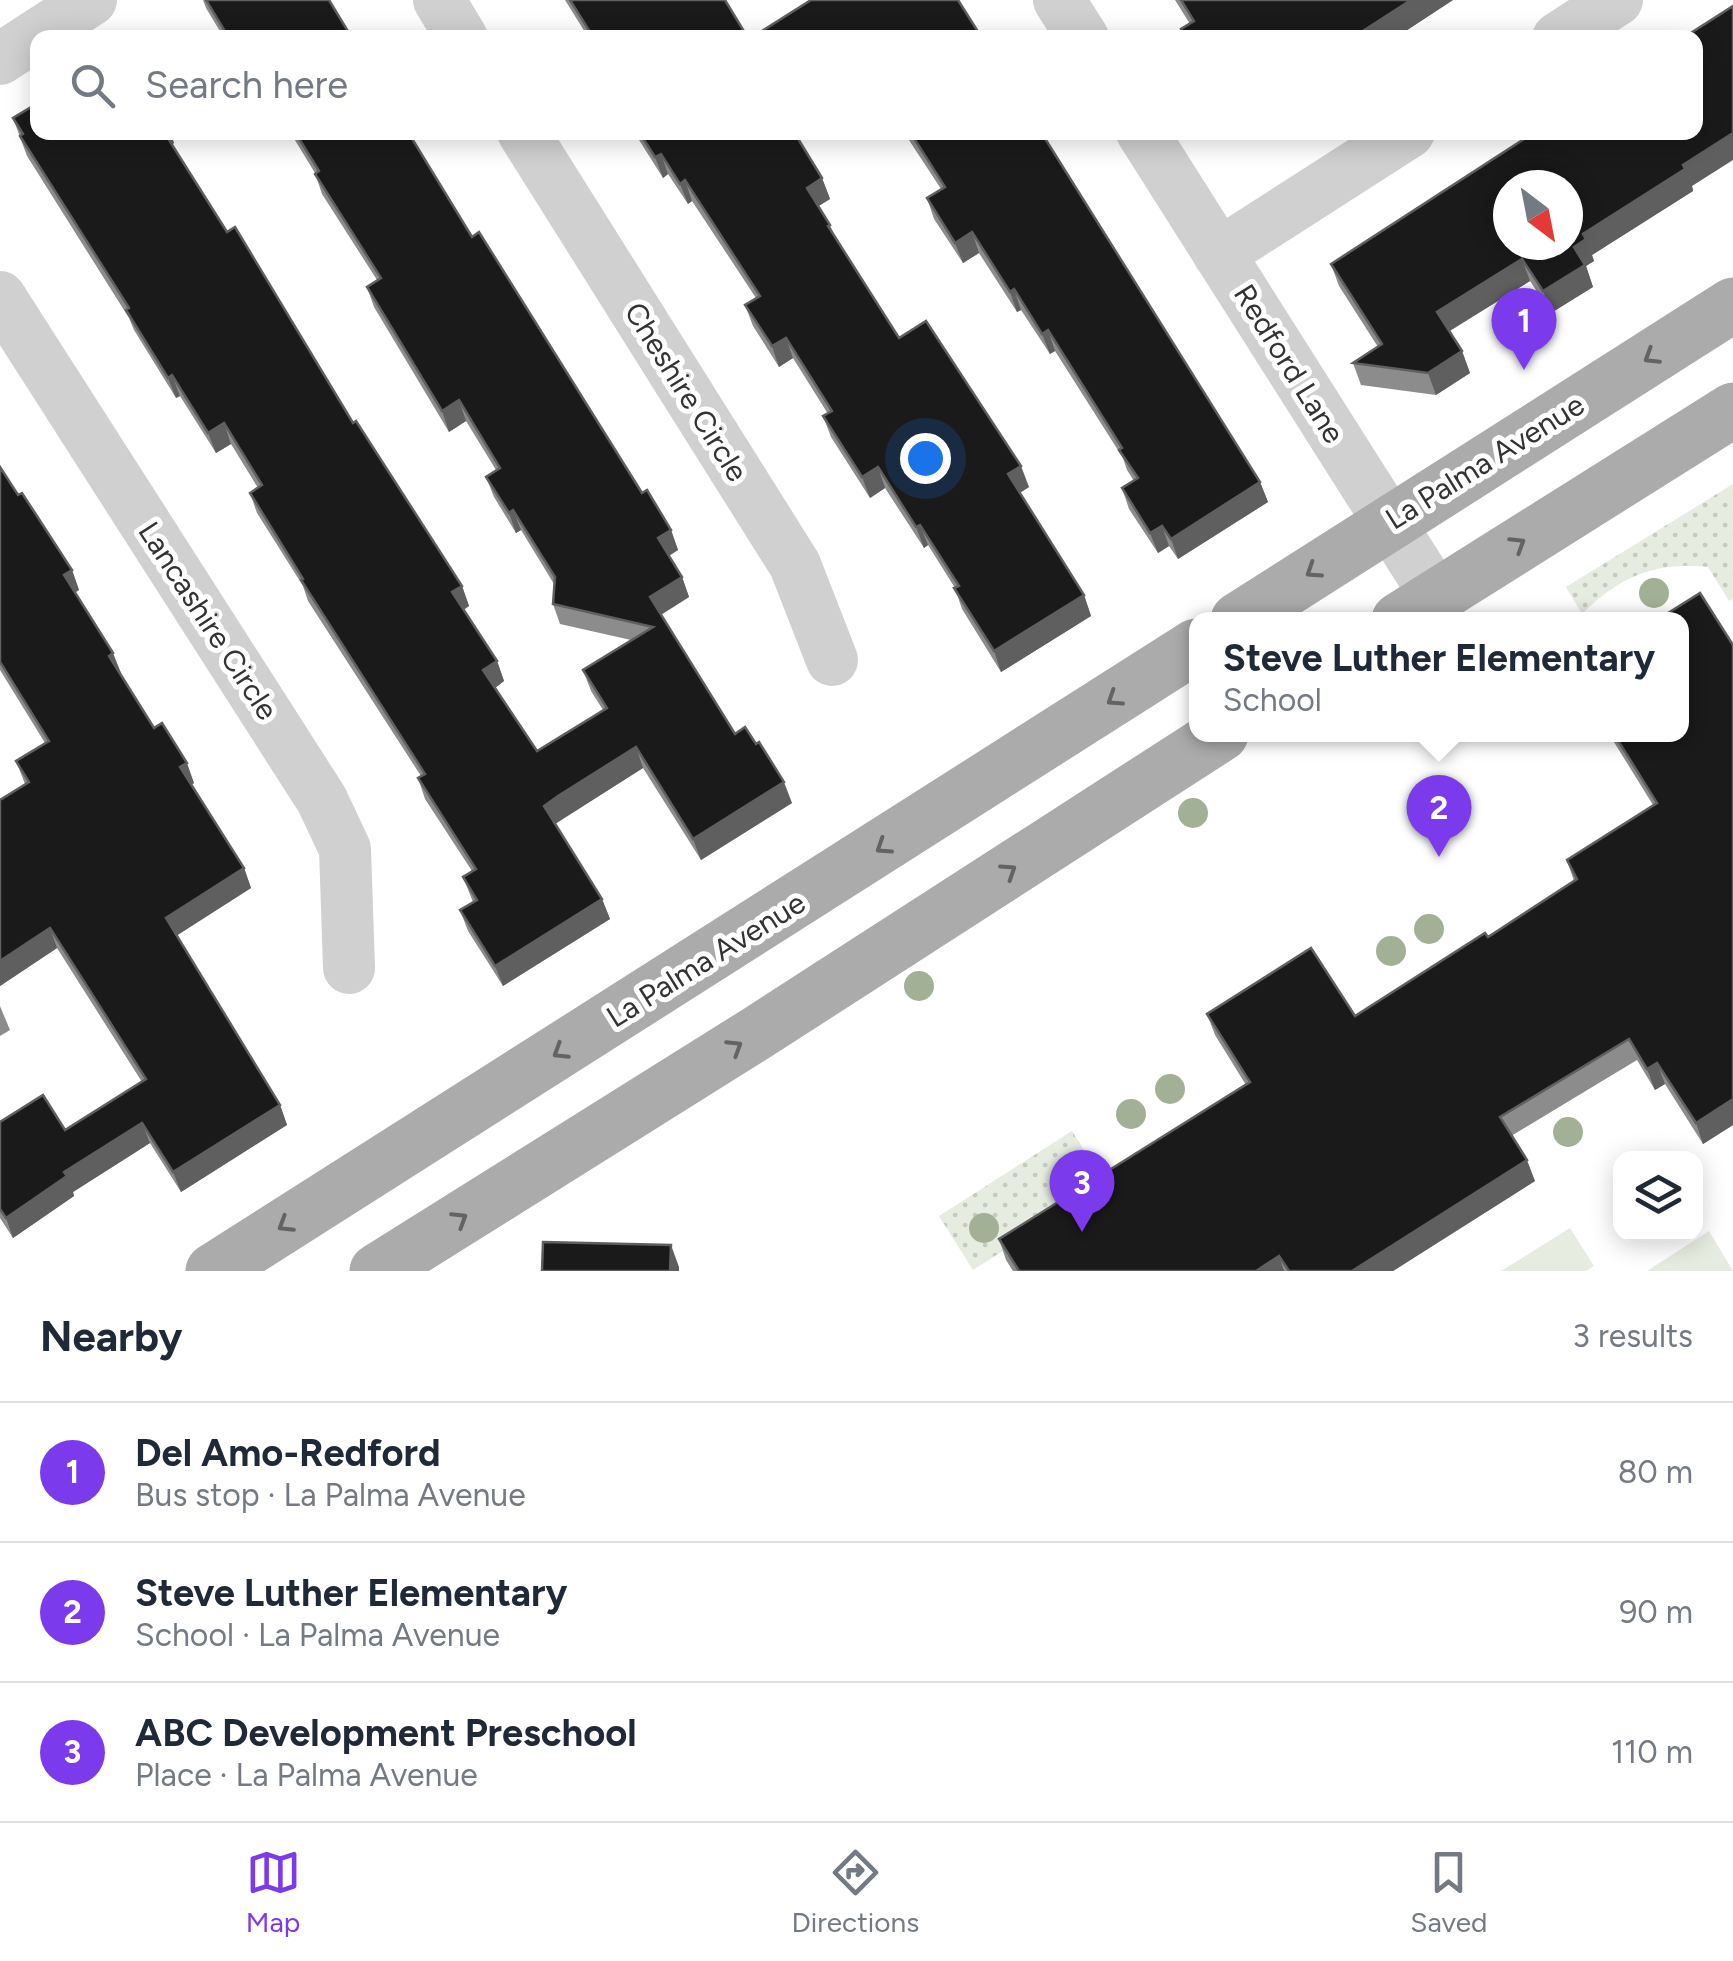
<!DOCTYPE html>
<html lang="en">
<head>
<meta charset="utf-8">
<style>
	body { margin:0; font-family:Figtree,sans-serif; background:#f2f2f3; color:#1f2937 }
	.controls { position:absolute; right:30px; bottom:30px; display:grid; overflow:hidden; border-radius:20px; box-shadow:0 5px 25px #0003 }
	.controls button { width:90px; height:90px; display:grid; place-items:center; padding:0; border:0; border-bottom:2px solid #e0e1e3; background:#fff; color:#1f2937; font:50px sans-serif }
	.compass { position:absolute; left:1493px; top:170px; width:90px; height:90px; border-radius:50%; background:#fff; box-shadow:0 5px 25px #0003; rotate:148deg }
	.you { position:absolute; left:925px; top:458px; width:35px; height:35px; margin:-25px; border:8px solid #fff; border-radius:50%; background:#1a73e8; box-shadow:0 0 0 15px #1a73e833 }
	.badge { display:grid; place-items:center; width:65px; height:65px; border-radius:50%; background:#7c3aed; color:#fff; font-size:32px; font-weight:700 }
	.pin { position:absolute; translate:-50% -82px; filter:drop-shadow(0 2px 5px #0008) }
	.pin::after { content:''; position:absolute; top:52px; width:35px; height:30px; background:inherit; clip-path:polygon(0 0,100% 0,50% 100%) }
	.popup { position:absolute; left:1189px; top:612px; width:500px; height:130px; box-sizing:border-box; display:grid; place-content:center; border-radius:20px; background:#fff; filter:drop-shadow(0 2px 8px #0005); font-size:32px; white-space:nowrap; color:#747a83 }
	.popup b { font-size:38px; color:#1f2937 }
	.popup::after { content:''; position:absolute; left:50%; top:100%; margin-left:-20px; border:20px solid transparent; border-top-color:#fff }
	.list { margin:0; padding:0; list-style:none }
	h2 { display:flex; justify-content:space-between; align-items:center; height:130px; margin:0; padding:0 40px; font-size:42px }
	h2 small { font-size:32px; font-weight:400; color:#747a83 }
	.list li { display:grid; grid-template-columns:65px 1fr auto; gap:30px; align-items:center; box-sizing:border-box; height:140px; padding:0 40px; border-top:2px solid #e0e1e3 }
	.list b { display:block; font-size:38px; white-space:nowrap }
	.list p { margin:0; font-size:32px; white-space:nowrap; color:#747a83 }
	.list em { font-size:32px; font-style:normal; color:#747a83 }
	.icon { flex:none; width:55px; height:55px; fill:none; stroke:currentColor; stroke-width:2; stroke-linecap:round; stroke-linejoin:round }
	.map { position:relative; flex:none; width:1733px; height:1271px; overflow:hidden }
	.search { position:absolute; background:#fff; box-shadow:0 5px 25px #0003; left:30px; right:30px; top:30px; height:110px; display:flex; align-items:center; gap:25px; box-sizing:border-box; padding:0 35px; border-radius:20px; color:#747a83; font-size:38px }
	.sheet { height:550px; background:#fff }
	nav { display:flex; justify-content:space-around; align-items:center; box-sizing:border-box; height:140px; border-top:2px solid #e0e1e3; background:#fff; font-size:28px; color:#747a83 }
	nav a { display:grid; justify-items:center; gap:5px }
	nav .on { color:#7c3aed }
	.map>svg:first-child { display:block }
	.grass { fill:url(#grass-dots) }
	.pitch { fill:#e6ecdf }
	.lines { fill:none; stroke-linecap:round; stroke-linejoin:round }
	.minor { stroke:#d0d0d0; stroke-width:52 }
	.primary { stroke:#ababab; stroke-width:55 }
	.tree { fill:#a2b095 }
	.wall { fill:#8c8c8c }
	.shaded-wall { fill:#5f5f5f }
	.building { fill:#1a1a1a; stroke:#5f5f5f; stroke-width:2.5; fill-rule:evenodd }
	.oneway { stroke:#636363 }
	.labels { text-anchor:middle; stroke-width:10; stroke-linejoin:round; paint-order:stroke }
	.street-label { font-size:30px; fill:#333; stroke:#fff }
</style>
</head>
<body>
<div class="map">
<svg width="1733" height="1271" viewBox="0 0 1733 1271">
	<defs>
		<pattern id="grass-dots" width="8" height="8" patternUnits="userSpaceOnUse" patternTransform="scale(2.5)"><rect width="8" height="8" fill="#e6ecdf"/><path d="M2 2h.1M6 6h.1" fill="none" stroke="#c6cbc0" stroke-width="1.8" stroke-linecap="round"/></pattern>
	</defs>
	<rect width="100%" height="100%" fill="#fff"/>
	<g class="grass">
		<path d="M1733 484V599L1729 601 1708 567C1656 561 1619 577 1582 614L1566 587Z"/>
		<path d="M1072 1131 1106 1185 973 1270 939 1216Z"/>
	</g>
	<g class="pitch">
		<path d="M1570 1228 1594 1266 1586 1271H1501Z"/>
		<path d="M1709 1231 1733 1271H1647Z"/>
	</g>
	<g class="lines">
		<g class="minor">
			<path d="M439 0 462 38"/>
			<path d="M1059 0 1083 38"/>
			<path d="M1558 38 1617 0"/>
			<path d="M0 59 91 0"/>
			<path d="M523 132 795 565 832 660"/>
			<path d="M1142 132 1436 596"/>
			<path d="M1219 254 1409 132"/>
			<path d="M0 297 322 800 345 849 349 968"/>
		</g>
		<g class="primary">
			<path d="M1238 620 1733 305"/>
			<path d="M1399 620 1733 410"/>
			<path d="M213 1271 1196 646"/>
			<path d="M377 1271 757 1033 1221 734"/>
		</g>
	</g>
	<g class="tree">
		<circle cx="1654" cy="593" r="15"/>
		<circle cx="1193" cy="813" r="15"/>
		<circle cx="1429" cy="929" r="15"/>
		<circle cx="1391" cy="951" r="15"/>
		<circle cx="919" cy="986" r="15"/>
		<circle cx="1170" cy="1089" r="15"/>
		<circle cx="1131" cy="1114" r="15"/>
		<circle cx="1568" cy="1132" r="15"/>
		<circle cx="984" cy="1228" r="15"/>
	</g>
	<g class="wall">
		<path d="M203 0H329L352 38H224L206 8Z"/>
		<path d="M565 0H725L588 37Z"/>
		<path d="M1175 0H1453L1395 38H1184L1181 29 1190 24Z"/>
		<path d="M13 118 38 132H170L174 143 171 145 227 232 462 586 469 606 464 610 497 661 504 681 495 688 537 751 603 710 591 691 583 670 631 640 560 624 553 604 554 584 521 530 516 533 494 497 486 477 496 470 466 421 449 432 374 307 367 287 377 280 322 194 315 173 290 132H408L472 237 642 493 671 530 678 550 669 556 682 577 689 597 661 615 735 734 792 803 701 860 643 768 565 817 555 824 602 899 610 919 503 986 468 931 460 910 473 902 463 877 472 871 425 799 418 778 421 776 308 601 303 586 257 513 250 493 258 488 231 444 216 453 180 396 176 398 134 330 129 318 27 156Z"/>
		<path d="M634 132H811L799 140 822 178 830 199 818 206 830 225 835 237 899 338 1029 487 1020 493 1084 595 1091 616 1001 672 962 609 955 588 928 545 924 548 885 488 870 498 831 437 823 416 828 414 793 358 779 367 753 326 745 305 756 298 692 201 688 204 668 174 663 178Z"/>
		<path d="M897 132H1041L1260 482 1268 502 1178 559 1169 546 1158 553 1129 509 1122 488 1134 481 1127 470 1123 458 1055 351 1050 354 1021 310 1017 312 979 253 963 263 934 219 927 198 941 189 905 134 900 137Z"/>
		<path d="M1692 186 1693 191 1592 255 1594 261 1586 266 1593 287 1551 313 1530 281 1449 331 1462 351 1470 373 1436 395 1361 385 1353 363 1378 347 1339 286 1331 264Z"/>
		<path d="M0 467 18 495 72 570 79 590 75 592 120 674 154 728 194 783 192 784 244 868 251 888 177 935 280 1105 287 1125 181 1192 150 1143 73 1192 74 1196 13 1238 0 1218V1122L65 1130 142 1082 57 948 0 986V800L25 784 16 761 45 743 0 670Z"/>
		<path d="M1733 645V1125L1703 1144 1665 1084 1655 1090 1637 1060 1511 1136 1535 1181 1393 1271H1013L1006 1260 999 1239 1246 1085 1215 1035 1207 1014 1355 1016 1488 937 1574 881 1567 860 1653 805 1609 734H1682Z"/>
		<path d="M0 1006 10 1030 0 1036Z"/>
	</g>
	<g class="shaded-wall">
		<path d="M1411 0H1453L1395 38H1352Z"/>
		<path d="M162 132H170L174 143 167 147Z"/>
		<path d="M792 132H811L799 140Z"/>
		<path d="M1733 133V160L1692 186 1693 191 1592 255 1594 261 1586 266 1593 287 1551 313 1543 291 1583 234 1683 165Z"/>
		<path d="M661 154 668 174 663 178 655 157Z"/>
		<path d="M822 178 830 199 814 209 807 188Z"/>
		<path d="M685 180 692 201 688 204 680 184Z"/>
		<path d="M972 232 979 253 963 263 955 243Z"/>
		<path d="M1522 259 1530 281 1445 334 1437 312Z"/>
		<path d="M1014 289 1021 310 1017 312 1010 292Z"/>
		<path d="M1048 330 1055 351 1050 354 1042 334Z"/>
		<path d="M786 338 793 358 779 367 772 346Z"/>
		<path d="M1462 351 1470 373 1436 395 1428 373Z"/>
		<path d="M172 375 180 396 176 398 168 378Z"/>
		<path d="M459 400 466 421 449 432 442 411Z"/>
		<path d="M224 423 231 444 216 453 208 433Z"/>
		<path d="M1021 466 1029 487 1016 495 1008 474Z"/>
		<path d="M878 467 885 488 870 498 862 477Z"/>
		<path d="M1260 482 1268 502 1178 559 1171 539Z"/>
		<path d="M513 510 521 530 516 533 509 513Z"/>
		<path d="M920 525 928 545 924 548 916 527Z"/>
		<path d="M1162 526 1169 546 1158 553 1150 533Z"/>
		<path d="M671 530 678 550 665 558 658 538Z"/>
		<path d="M72 570 79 590 72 595 64 575Z"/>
		<path d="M682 577 689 597 657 617 650 597Z"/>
		<path d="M462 586 469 606 459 612 452 592Z"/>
		<path d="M1084 595 1091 616 1001 672 994 651Z"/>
		<path d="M113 653 121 673 116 676 109 656Z"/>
		<path d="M497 661 504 681 491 691 483 670Z"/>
		<path d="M636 747 643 768 552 826 544 806Z"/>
		<path d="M187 763 194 783 188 787 180 767Z"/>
		<path d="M784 782 792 803 701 860 693 839Z"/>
		<path d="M244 868 251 888 173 938 166 918Z"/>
		<path d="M602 899 610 919 503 986 495 966Z"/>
		<path d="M50 928 57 948 0 986V961Z"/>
		<path d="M1657 1063 1665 1084 1655 1090 1647 1069Z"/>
		<path d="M1733 1099V1125L1703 1144 1696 1123Z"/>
		<path d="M280 1105 287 1125 181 1192 173 1172Z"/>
		<path d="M142 1123 150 1143 73 1192 74 1196 13 1238 6 1218 64 1172Z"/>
		<path d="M1527 1160 1535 1181 1393 1271H1352Z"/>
		<path d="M671 1245 679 1267V1271H670Z"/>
		<path d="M1279 1256 1284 1271H1256Z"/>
	</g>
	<g class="building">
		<path d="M206 0H329L352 38H229Z"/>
		<path d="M570 0H725L748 38H587L592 35Z"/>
		<path d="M811 0H958L982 38H751Z"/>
		<path d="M1181 0H1411L1352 38H1186L1181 29 1194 21Z"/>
		<path d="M1733 6V133L1683 165 1685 169 1583 234 1586 239 1574 247 1585 265 1543 291 1522 259 1437 312 1462 351 1428 373 1353 363 1382 344 1331 264 1535 132H1696V38H1683ZM1508 185H1568V245H1508Z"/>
		<path d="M38 103V132H164L227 232 235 227 353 423 356 421 462 586 452 592 497 661 483 670 537 751 607 708 583 670 653 627 553 604 555 577 513 510 509 513 486 477 500 468 459 400 442 411 367 287 381 278 315 174 319 171 295 132H408L472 237 479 232 642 493 647 490 671 530 658 538 682 577 650 597 735 734 745 727 756 744 759 742 784 782 693 839 636 747 558 796 544 806 602 899 495 966 460 910 477 900 463 877 476 869 418 778 425 774 301 580 303 579 250 493 262 485 224 423 208 433 172 375 168 378 126 310 129 308 20 136 23 134 13 118Z"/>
		<path d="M639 132H794L822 178 807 188 830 225 828 226 899 338 926 321 1021 466 1008 474 1084 595 994 651 954 588 959 586 920 525 916 527 878 467 862 477 823 416 832 411 786 338 772 346 745 305 760 296 685 180 680 184 661 154 655 157Z"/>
		<path d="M910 132H1041L1260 482 1171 539 1162 526 1150 533 1122 488 1138 478 1119 450 1122 448 1048 330 1042 334 1014 289 1010 292 972 232 955 243 927 198 945 187Z"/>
		<path d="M0 467 18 495 22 493 72 570 64 575 113 653 109 656 154 728 162 723 187 763 180 767 244 868 166 918 280 1105 173 1172 142 1123 64 1172 67 1176 6 1218 0 1209V1122L43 1095 65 1130 146 1079 50 928 0 961V800L29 782 16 761 49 741 0 662Z"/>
		<path d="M1700 593 1733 645V1099L1696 1123 1657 1063 1647 1069 1629 1039 1500 1117 1527 1160 1352 1271H1289L1279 1256 1256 1271H1019L999 1239 1250 1082 1207 1014 1311 948 1355 1016 1485 933 1488 937 1577 879 1567 860 1657 803 1614 734H1682V620H1657Z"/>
		<path d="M543 1242 671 1245 670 1271H542Z"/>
	</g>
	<defs><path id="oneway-chevron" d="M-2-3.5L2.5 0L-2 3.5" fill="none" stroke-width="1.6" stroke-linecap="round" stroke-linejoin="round" transform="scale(2.5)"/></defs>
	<g class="oneway">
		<use href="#oneway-chevron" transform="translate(1651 357) rotate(148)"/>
		<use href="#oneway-chevron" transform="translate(1518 544) rotate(-32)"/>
		<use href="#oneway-chevron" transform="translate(1313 571) rotate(147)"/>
		<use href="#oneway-chevron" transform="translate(1114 699) rotate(147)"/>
		<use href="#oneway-chevron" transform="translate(883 847) rotate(147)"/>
		<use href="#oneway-chevron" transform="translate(1009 871) rotate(-33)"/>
		<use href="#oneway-chevron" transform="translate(735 1047) rotate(-32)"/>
		<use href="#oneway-chevron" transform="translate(560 1052) rotate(148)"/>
		<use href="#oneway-chevron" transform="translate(460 1219) rotate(-32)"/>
		<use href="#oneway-chevron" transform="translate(285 1225) rotate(148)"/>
	</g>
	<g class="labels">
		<g class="street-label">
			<text transform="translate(1289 364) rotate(58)" y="10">Redford Lane</text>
			<text transform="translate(686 392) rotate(58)" y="10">Cheshire Circle</text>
			<text transform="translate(1485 462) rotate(-32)" y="10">La Palma Avenue</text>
			<text transform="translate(208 621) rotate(57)" y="10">Lancashire Circle</text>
			<text transform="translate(706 960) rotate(-32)" y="10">La Palma Avenue</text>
		</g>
	</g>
</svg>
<div class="controls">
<button><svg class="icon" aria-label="layers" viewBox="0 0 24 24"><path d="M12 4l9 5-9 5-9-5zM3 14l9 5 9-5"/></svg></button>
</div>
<svg class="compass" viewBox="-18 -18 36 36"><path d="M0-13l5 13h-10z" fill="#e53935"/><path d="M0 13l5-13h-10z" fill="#747a83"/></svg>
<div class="you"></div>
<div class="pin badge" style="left:1524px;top:370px">1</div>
<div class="pin badge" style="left:1439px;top:857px">2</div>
<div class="popup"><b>Steve Luther Elementary</b>School</div>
<div class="pin badge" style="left:1082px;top:1232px">3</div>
<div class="search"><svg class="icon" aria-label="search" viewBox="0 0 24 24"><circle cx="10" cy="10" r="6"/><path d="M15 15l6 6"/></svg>Search here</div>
</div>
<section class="sheet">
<h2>Nearby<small>3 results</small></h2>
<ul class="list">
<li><span class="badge">1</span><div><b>Del Amo-Redford</b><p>Bus stop · La Palma Avenue</p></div><em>80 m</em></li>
<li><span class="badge">2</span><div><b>Steve Luther Elementary</b><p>School · La Palma Avenue</p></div><em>90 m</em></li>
<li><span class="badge">3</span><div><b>ABC Development Preschool</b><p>Place · La Palma Avenue</p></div><em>110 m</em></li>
</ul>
</section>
<nav>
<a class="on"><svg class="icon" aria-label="map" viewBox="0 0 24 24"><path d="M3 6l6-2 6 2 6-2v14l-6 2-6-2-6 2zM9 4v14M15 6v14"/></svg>Map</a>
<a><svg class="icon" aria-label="directions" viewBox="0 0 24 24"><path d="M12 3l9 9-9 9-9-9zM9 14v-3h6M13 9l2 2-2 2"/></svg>Directions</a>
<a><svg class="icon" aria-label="saved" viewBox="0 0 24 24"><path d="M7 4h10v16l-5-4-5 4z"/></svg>Saved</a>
</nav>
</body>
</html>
